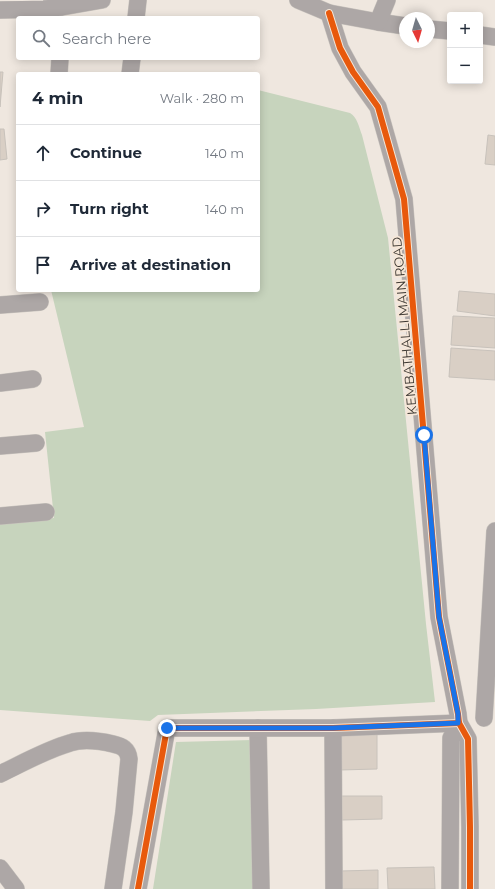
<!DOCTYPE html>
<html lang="en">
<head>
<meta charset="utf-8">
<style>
	body { margin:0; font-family:Montserrat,sans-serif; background:#f6f6f7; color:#1f2937 }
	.controls { position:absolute; right:12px; top:12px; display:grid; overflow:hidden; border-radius:4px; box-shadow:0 2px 10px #0003 }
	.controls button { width:36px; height:36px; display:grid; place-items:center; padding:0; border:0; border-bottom:1px solid #e0e1e3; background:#fff; color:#1f2937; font:20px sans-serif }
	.compass { position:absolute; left:399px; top:12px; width:36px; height:36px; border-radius:50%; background:#fff; box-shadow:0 2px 10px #0003; rotate:175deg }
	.stop { position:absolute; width:12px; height:12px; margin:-9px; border:3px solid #1a73e8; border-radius:50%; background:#fff }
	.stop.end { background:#1a73e8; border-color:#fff; box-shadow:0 1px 4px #0008 }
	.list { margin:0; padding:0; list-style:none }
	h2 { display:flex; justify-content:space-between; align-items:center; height:52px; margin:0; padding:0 16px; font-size:17px }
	h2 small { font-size:13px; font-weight:400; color:#747a83 }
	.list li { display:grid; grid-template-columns:26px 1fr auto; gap:12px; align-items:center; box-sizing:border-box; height:56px; padding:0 16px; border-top:1px solid #e0e1e3 }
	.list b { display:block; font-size:15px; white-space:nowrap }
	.list em { font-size:13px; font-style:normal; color:#747a83 }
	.icon { flex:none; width:22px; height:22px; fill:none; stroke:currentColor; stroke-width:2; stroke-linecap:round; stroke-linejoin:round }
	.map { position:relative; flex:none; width:495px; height:889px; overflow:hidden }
	.search { position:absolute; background:#fff; box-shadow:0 2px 10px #0003; left:16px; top:16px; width:244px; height:44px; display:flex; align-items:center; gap:10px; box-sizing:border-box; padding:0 14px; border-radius:4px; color:#747a83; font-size:15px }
	.panel { position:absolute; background:#fff; box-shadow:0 2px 10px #0003; left:16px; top:72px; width:244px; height:220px; border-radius:4px }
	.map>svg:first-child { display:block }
	.green { fill:#c7d4bd }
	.building { fill:#d9cfc5; stroke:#c8c2bb }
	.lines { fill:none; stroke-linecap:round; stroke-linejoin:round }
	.minor-casing { stroke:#c9c4be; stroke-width:18 }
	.minor { stroke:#ada7a6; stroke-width:17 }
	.cycleway-casing { stroke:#f6e7d8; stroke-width:8 }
	.cycleway { stroke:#e8590c; stroke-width:6 }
	.route { stroke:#1a73e8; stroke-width:5 }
	.labels { text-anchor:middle; stroke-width:3.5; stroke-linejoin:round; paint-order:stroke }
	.street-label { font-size:13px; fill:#3b3630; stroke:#f6e7d8 }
</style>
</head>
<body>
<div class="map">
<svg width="495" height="889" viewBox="0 0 495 889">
	<rect width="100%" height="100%" fill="#efe7df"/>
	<g class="green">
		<path d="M258 90 350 113C357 117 359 127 362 135L388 238 426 624 435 702 316 709 158 715 150 721 0 710V523L54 518 45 432 84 427 51 290H258Z"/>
		<path d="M252 740 254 889H153L176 742Z"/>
	</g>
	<g class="building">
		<path d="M0 72H3L0 107Z"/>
		<path d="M0 129H4L7 159 0 160Z"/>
		<path d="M488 135 495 136V165L485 164Z"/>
		<path d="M459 291 495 294V316L457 311Z"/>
		<path d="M453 316 495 318V348L451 345Z"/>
		<path d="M451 348 495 351V380L449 377Z"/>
		<path d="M377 733V769L340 770V734Z"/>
		<path d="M341 796H382V819L342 820Z"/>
		<path d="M434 867 435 889H388L387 868Z"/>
		<path d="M378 870V889H340V871Z"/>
	</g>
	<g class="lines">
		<g class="minor-casing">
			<g id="minor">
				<path d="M298 0 329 13 378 22 405 26"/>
				<path d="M0 10 44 9 62 7 102 0"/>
				<path d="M329 13 340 48 353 72 378 107 404 199 439 617 458 714 459 723 468 739 470 827V889"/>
				<path d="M136 18 138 0"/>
				<path d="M378 22 387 0"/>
				<path d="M429 29 450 31"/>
				<path d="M480 35 495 37"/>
				<path d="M59 74 60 58"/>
				<path d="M130 74 132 58"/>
				<path d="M0 305 40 302"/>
				<path d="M0 383 33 379"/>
				<path d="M0 446 36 443"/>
				<path d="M0 516 46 512"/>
				<path d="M484 718 495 531"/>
				<path d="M258 728 261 889"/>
				<path d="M333 728 334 889"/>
				<path d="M0 774C21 764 48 749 70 743 82 739 100 741 113 744 122 746 128 749 129 759L124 812 113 889"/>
				<path d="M0 868 16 889"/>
				<path d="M138 889 167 728H333L459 723"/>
				<path d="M450 889 451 738 459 723"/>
			</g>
		</g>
		<use href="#minor" class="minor"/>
		<g class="cycleway-casing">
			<g id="cycleway">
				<path d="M329 13 340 48 353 72 378 107 404 199 439 617 458 714 459 723 468 739 470 827V889"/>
				<path d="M138 889 167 728H333L459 723"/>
			</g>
		</g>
		<use href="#cycleway" class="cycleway"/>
	</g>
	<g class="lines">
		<path class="route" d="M167 728H333L458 723V714L439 617 424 435"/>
	</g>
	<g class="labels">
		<g class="street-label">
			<text transform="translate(404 326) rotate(-95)" y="5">KEMBATHALLI MAIN ROAD</text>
		</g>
	</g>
</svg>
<div class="controls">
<button>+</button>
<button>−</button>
</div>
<svg class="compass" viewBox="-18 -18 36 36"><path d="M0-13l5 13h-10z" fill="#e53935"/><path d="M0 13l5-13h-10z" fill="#747a83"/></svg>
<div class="stop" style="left:424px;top:435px"></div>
<div class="stop end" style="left:167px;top:728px"></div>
<div class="search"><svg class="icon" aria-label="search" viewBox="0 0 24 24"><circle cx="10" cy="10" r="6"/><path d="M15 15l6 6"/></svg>Search here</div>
<section class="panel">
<h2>4 min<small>Walk · 280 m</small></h2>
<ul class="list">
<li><svg class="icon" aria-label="ahead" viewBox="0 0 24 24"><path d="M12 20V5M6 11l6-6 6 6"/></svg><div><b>Continue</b></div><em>140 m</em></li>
<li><svg class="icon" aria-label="right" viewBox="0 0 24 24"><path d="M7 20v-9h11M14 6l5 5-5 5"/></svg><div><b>Turn right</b></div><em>140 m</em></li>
<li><svg class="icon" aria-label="arrive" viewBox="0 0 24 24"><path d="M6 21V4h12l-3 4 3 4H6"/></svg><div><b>Arrive at destination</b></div></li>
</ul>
</section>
</div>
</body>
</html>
